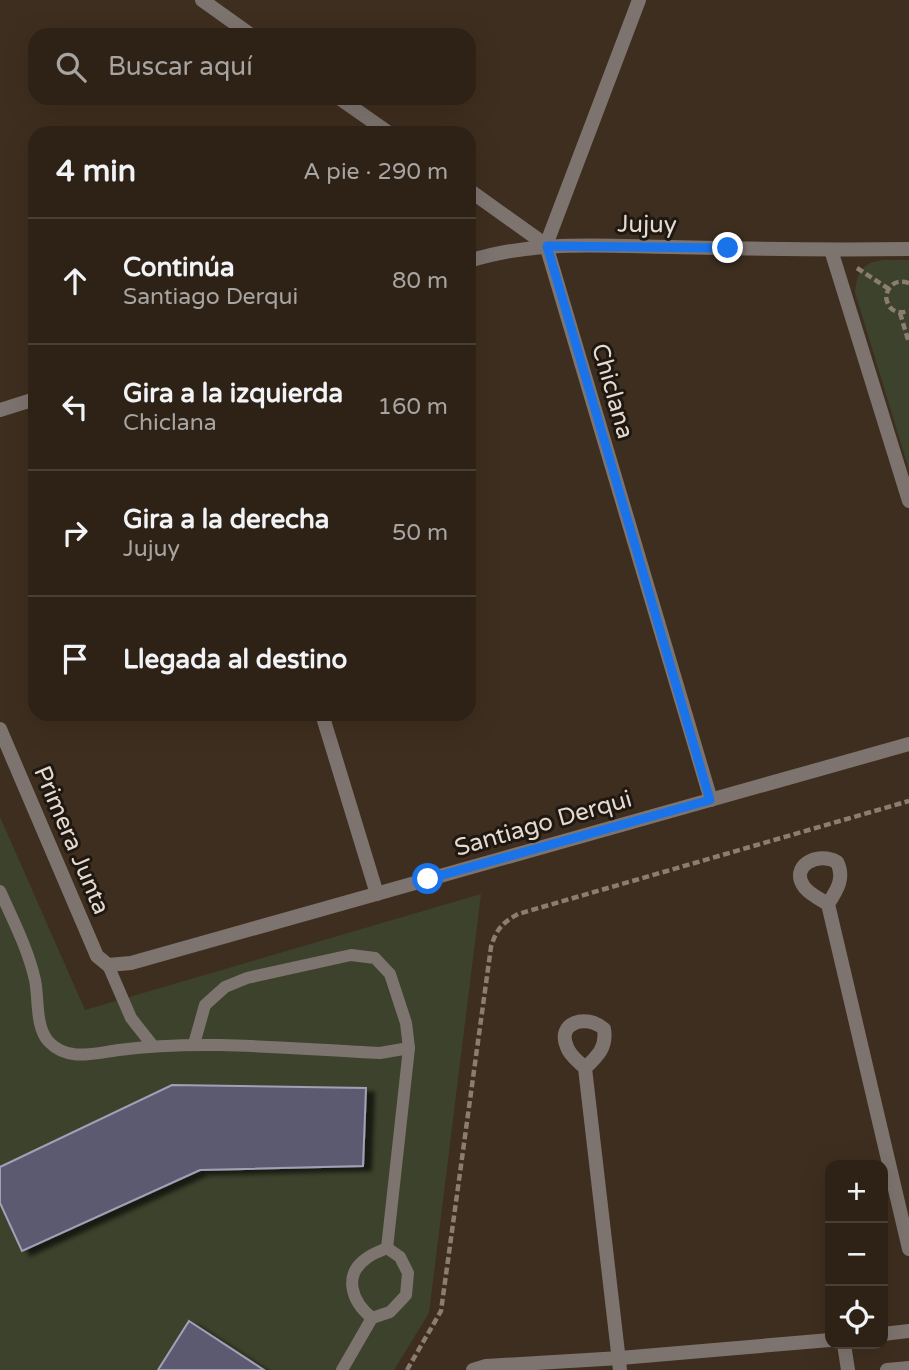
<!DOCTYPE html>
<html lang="es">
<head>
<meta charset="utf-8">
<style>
	body { margin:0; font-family:"Varela Round",sans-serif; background:#362a20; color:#f1f3f6 }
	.controls { position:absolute; right:21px; bottom:21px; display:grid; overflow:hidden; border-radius:14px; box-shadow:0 7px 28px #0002 }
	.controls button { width:63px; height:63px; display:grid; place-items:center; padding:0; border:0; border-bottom:2px solid #493f36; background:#2e2217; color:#f1f3f6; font:35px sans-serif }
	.stop { position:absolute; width:21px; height:21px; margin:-16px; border:5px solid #1a73e8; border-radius:50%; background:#fff }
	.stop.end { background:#1a73e8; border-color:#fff; box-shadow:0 2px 7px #0008 }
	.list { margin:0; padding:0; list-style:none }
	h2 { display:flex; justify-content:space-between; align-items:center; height:91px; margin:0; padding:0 28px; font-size:30px }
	h2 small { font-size:23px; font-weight:400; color:#a7a4a1 }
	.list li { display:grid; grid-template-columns:46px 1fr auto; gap:21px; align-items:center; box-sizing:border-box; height:126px; padding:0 28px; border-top:2px solid #493f36 }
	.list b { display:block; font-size:26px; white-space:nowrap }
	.list p { margin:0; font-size:23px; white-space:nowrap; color:#a7a4a1 }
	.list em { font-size:23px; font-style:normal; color:#a7a4a1 }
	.icon { flex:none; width:38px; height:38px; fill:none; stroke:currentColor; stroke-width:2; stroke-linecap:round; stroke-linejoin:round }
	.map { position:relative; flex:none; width:909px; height:1370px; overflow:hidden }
	.search { position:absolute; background:#2e2217; box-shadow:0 7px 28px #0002; left:28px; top:28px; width:448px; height:77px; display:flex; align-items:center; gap:18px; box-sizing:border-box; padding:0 24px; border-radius:21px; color:#a7a4a1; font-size:26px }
	.panel { position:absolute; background:#2e2217; box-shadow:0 7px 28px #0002; left:28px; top:126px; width:448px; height:595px; border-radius:21px }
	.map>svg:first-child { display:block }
	.green { fill:#3d422c }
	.building { fill:#5c5a70; stroke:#a2a0b7; stroke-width:2; filter:url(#shadow) }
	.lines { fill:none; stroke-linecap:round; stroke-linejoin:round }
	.path { stroke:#8b7d71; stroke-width:4.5; stroke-dasharray:7 3.5; stroke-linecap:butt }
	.service { stroke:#7e746f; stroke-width:12 }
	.minor { stroke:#7e746f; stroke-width:14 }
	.route { stroke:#1a73e8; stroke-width:9 }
	.labels { text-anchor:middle; stroke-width:6; stroke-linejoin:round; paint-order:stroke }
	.street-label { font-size:24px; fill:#e5dad1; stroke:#1f1811 }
</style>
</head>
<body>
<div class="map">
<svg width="909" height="1370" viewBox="0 0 909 1370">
	<defs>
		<filter id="shadow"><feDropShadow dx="8" dy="4.5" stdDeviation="2" flood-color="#0009"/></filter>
	</defs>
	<rect width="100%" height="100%" fill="#3e2e1f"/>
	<g class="green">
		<path d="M882 260H909V470L855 292C857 272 862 263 882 260Z"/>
		<path d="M0 817 85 1010 481 894 429 1313 394 1370H0Z"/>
	</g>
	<g class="building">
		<path d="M172 1085 366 1088 363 1166 200 1170 22 1251 0 1203V1167Z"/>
		<path d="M189 1321 264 1370H158Z"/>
	</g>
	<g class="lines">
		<g class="path">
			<path d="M857 268 889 289"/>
			<path d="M909 283C897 279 889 284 886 296 887 309 896 315 909 311"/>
			<path d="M900 313 909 343"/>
			<path d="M407 1370 441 1311 491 947C496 930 502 923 518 914L909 801"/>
		</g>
		<g class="service">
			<path d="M0 891C13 920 28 949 35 980 39 999 35 1027 49 1042 68 1062 95 1053 119 1050 205 1039 293 1049 380 1053L409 1048"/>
			<path d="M108 965 131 1018 153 1046"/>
			<path d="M194 1044 205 1005 225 987 247 978 351 955 375 958 390 974 406 1023 409 1048 387 1248"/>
			<path d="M372 1318C352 1302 342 1275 367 1258 373 1253 381 1251 387 1248"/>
			<path d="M342 1370 372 1318 390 1312 406 1295 408 1273 400 1257 387 1248"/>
		</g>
		<g class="minor">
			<path d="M202 0 251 35"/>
			<path d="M639 0 546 245 711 800"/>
			<path d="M339 98 389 133"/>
			<path d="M469 190 546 245"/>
			<path d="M831 250 909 501"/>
			<path d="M469 261C534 240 602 246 670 247 749 249 829 250 909 249"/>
			<path d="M0 410 35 399"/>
			<path d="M322 714 377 894"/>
			<path d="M0 729 97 956 108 965 131 963 909 744"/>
			<path d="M828 904C820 899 811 895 805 888 788 866 818 851 837 862 845 878 837 890 828 904L909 1249"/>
			<path d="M585 1068C598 1056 607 1047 604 1029 586 1013 556 1023 567 1047 570 1056 579 1062 585 1068L620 1370"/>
			<path d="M883 1334 909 1331"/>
			<path d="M844 1344 848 1370"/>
			<path d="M473 1370 486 1366 620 1358 830 1340"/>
			<path d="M887 1370 909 1368"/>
		</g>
	</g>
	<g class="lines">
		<path class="route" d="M428 879 710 800 547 246 728 248"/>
	</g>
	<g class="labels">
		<g class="street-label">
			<text transform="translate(647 224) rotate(1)" y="8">Jujuy</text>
			<text transform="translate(613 391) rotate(74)" y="8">Chiclana</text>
			<text transform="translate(543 823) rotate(-16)" y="8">Santiago Derqui</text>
			<text transform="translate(72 840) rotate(67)" y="8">Primera Junta</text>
		</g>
	</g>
</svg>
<div class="controls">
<button>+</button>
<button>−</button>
<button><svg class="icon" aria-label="locate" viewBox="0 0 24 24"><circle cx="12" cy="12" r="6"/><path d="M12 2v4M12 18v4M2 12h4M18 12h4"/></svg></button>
</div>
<div class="stop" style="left:428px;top:879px"></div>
<div class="stop end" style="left:728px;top:248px"></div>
<div class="search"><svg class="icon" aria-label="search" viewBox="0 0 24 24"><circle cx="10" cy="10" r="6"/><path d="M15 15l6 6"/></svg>Buscar aquí</div>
<section class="panel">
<h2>4 min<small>A pie · 290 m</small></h2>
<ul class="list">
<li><svg class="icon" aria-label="ahead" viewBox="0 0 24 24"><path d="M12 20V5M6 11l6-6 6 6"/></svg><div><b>Continúa</b><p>Santiago Derqui</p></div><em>80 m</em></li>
<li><svg class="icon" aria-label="left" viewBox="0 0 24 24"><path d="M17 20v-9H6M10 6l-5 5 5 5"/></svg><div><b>Gira a la izquierda</b><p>Chiclana</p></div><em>160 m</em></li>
<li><svg class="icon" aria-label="right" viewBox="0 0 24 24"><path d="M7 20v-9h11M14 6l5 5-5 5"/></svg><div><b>Gira a la derecha</b><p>Jujuy</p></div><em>50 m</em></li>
<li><svg class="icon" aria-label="arrive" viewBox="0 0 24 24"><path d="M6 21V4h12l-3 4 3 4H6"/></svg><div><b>Llegada al destino</b></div></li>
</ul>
</section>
</div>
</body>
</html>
